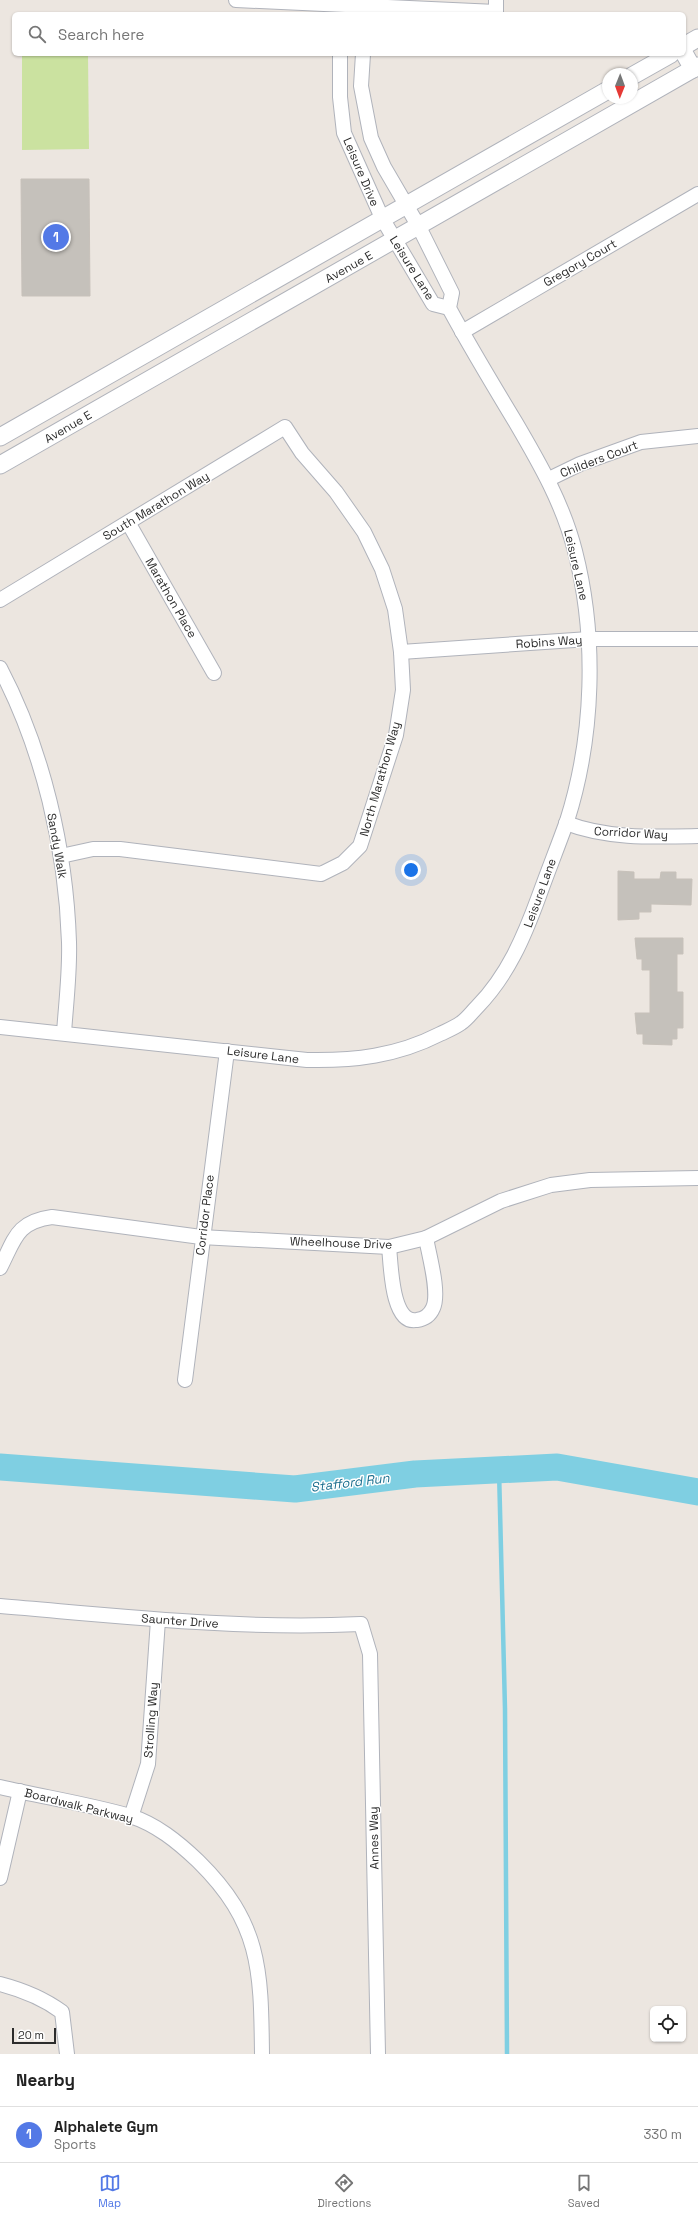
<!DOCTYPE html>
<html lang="en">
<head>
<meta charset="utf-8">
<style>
	body { margin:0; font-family:"Space Grotesk",sans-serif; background:#f2f2f2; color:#222 }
	.controls { position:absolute; right:12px; bottom:12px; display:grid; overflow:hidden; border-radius:6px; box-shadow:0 1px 3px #0004 }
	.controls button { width:36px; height:36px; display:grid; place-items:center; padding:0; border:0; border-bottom:1px solid #e0e0e0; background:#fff; color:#222; font:20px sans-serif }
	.compass { position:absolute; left:602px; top:68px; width:36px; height:36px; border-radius:50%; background:#fff; box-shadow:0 1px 3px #0004; rotate:181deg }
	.scale { position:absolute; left:12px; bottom:10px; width:44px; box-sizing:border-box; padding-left:4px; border:2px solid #2c2c2c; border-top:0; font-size:11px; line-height:14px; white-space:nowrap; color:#2c2c2c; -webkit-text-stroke:3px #fff; paint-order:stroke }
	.you { position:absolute; left:411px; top:870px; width:14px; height:14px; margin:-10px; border:3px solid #fff; border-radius:50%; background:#1a73e8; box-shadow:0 0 0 6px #1a73e833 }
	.badge { display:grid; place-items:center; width:26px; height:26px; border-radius:50%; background:#5379e6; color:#fff; font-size:13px; font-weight:700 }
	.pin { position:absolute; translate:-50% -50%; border:2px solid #fff; box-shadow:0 1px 4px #0006 }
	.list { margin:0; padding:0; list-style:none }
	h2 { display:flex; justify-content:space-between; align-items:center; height:52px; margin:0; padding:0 16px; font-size:17px }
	h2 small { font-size:13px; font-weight:400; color:#767676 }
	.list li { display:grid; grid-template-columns:26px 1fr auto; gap:12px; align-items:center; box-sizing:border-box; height:56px; padding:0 16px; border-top:1px solid #e0e0e0 }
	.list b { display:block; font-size:15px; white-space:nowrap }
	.list p { margin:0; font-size:13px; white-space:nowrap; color:#767676 }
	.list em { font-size:13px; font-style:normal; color:#767676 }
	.icon { flex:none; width:22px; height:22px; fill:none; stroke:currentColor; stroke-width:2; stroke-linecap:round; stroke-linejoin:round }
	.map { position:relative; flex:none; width:698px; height:2054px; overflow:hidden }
	.search { position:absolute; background:#fff; box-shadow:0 1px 3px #0004; left:12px; right:12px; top:12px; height:44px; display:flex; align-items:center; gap:10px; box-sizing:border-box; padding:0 14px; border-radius:6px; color:#767676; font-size:15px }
	.sheet { height:108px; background:#fff }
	nav { display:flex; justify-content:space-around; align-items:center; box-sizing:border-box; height:56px; border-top:1px solid #e0e0e0; background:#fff; font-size:11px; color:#767676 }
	nav a { display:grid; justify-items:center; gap:2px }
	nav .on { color:#5379e6 }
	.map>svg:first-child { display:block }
	.pitch { fill:#cbe2a0 }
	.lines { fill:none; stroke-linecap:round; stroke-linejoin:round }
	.stream { stroke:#7fcfe2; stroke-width:4.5 }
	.river { stroke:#7fcfe2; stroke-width:27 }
	.building { fill:#c5c1bb; stroke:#c7c1ba }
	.minor-casing { stroke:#b0b3bb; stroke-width:16 }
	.tertiary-casing { stroke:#b0b3bb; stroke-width:19 }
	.minor { stroke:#fff; stroke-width:14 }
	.tertiary { stroke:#fff; stroke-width:17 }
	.labels { text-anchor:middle; stroke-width:3; stroke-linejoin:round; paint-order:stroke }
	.street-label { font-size:12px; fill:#2c2c2c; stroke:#fff }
	.water-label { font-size:13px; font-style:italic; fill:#1d708f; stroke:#fff }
</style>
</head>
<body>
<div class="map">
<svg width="698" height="2054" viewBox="0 0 698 2054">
	<rect width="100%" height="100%" fill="#ece6e0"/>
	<path class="pitch" d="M22 54H88L89 149 22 150Z"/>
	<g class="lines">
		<path class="stream" d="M499 1470 505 1709 507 2054"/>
		<path class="river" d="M0 1467 295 1489 415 1474 557 1467 698 1492"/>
	</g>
	<g class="building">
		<path d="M21 179H89L90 296H22Z"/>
		<path d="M618 871 634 872V879H660L661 872H676V879H692L691 905 651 904V912H639V919L618 920Z"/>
		<path d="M635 938H683V954H677V992H683V1028H677V1039H672V1045L643 1044V1034H637L635 1013H650V970H642V959H637Z"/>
	</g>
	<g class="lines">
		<g class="minor-casing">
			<g id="minor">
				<path d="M236 0 496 12V0"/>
				<path d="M340 54V97L344 133 382 218 433 304 449 308"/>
				<path d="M462 332 698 194"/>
				<path d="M549 479 580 464 641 442 698 436"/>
				<path d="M129 524 214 673"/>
				<path d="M0 600 285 427 302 453 336 492 364 532 382 569 395 609 401 652 403 690 396 735 360 846 343 863 321 874 120 849H93L61 856"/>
				<path d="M401 652 589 639H698"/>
				<path d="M0 668C43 750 66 849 69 942 70 972 66 1003 64 1033"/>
				<path d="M566 823C607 839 654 837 698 836"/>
				<path d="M0 1027 307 1060C354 1061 397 1056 440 1034 446 1031 454 1028 461 1023 467 1019 472 1012 477 1007 508 975 524 937 539 896 548 871 558 846 567 821 594 736 597 637 575 551 563 504 540 464 516 423 493 385 470 347 449 308L452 293 419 227 384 167 371 138 361 86 363 54"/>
				<path d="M389 1247C391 1263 391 1325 417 1320 424 1319 430 1315 433 1308 440 1293 429 1255 426 1238"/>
				<path d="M0 1268C15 1239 16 1222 52 1217L201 1237 389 1247 426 1238 501 1201 551 1185 590 1180 698 1178"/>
				<path d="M185 1380 227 1051"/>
				<path d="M0 1606C120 1616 240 1630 361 1624L370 1654 378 2054"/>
				<path d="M0 1787C43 1797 88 1804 130 1816 156 1824 178 1842 198 1861 261 1923 261 1970 262 2054"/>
				<path d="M131 1817 148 1764 158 1620"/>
				<path d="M0 1878 20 1791"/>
				<path d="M0 1984C23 1990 43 1998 62 2012L67 2054"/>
			</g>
		</g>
		<g class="tertiary-casing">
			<g id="tertiary">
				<path d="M684 46 698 38"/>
				<path d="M684 53 693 69"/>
				<path d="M632 76 671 54"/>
				<path d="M0 437 608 90"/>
				<path d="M0 465 698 66"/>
			</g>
		</g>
		<use href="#minor" class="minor"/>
		<use href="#tertiary" class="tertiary"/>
	</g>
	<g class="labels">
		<g class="street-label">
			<text transform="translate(361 172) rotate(67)" y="4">Leisure Drive</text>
			<text transform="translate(580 263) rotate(-30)" y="4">Gregory Court</text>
			<text transform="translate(349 267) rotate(-29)" y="4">Avenue E</text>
			<text transform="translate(412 268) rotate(58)" y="4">Leisure Lane</text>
			<text transform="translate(68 427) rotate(-30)" y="4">Avenue E</text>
			<text transform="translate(599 459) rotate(-21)" y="4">Childers Court</text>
			<text transform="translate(156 506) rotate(-31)" y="4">South Marathon Way</text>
			<text transform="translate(576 565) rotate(77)" y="4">Leisure Lane</text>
			<text transform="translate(171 598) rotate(60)" y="4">Marathon Place</text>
			<text transform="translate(549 642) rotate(-4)" y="4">Robins Way</text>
			<text transform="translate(380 779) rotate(-74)" y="4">North Marathon Way</text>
			<text transform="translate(631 833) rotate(3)" y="4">Corridor Way</text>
			<text transform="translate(57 846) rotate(80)" y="4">Sandy Walk</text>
			<text transform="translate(540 893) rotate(-70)" y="4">Leisure Lane</text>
			<text transform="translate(263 1055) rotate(7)" y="4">Leisure Lane</text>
			<text transform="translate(205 1215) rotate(-83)" y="4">Corridor Place</text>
			<text transform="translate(341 1243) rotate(2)" y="4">Wheelhouse Drive</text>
			<text transform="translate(180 1621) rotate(4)" y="4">Saunter Drive</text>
			<text transform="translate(151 1720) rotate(-86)" y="4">Strolling Way</text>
			<text transform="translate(79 1806) rotate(14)" y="4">Boardwalk Parkway</text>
			<text transform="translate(374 1838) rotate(-91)" y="4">Annes Way</text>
		</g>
		<g class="water-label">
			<text transform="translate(350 1482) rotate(-7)" y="5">Stafford Run</text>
		</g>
	</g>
</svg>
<div class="controls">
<button><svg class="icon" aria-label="locate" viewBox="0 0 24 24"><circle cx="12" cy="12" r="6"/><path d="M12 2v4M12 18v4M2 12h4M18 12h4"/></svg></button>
</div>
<svg class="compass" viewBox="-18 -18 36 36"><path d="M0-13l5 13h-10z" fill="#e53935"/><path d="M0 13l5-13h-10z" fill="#767676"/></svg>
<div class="scale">20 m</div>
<div class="you"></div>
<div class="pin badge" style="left:56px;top:237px">1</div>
<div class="search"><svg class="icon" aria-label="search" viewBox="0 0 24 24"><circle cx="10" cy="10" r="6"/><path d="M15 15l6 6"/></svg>Search here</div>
</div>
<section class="sheet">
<h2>Nearby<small></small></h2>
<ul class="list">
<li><span class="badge">1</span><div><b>Alphalete Gym</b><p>Sports</p></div><em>330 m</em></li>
</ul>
</section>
<nav>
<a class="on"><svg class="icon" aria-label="map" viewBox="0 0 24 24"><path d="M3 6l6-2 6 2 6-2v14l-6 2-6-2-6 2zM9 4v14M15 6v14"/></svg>Map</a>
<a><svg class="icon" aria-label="directions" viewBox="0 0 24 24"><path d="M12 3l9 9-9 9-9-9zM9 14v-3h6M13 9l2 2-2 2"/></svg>Directions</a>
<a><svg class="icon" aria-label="saved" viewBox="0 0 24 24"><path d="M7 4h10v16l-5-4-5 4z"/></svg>Saved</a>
</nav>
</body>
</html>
